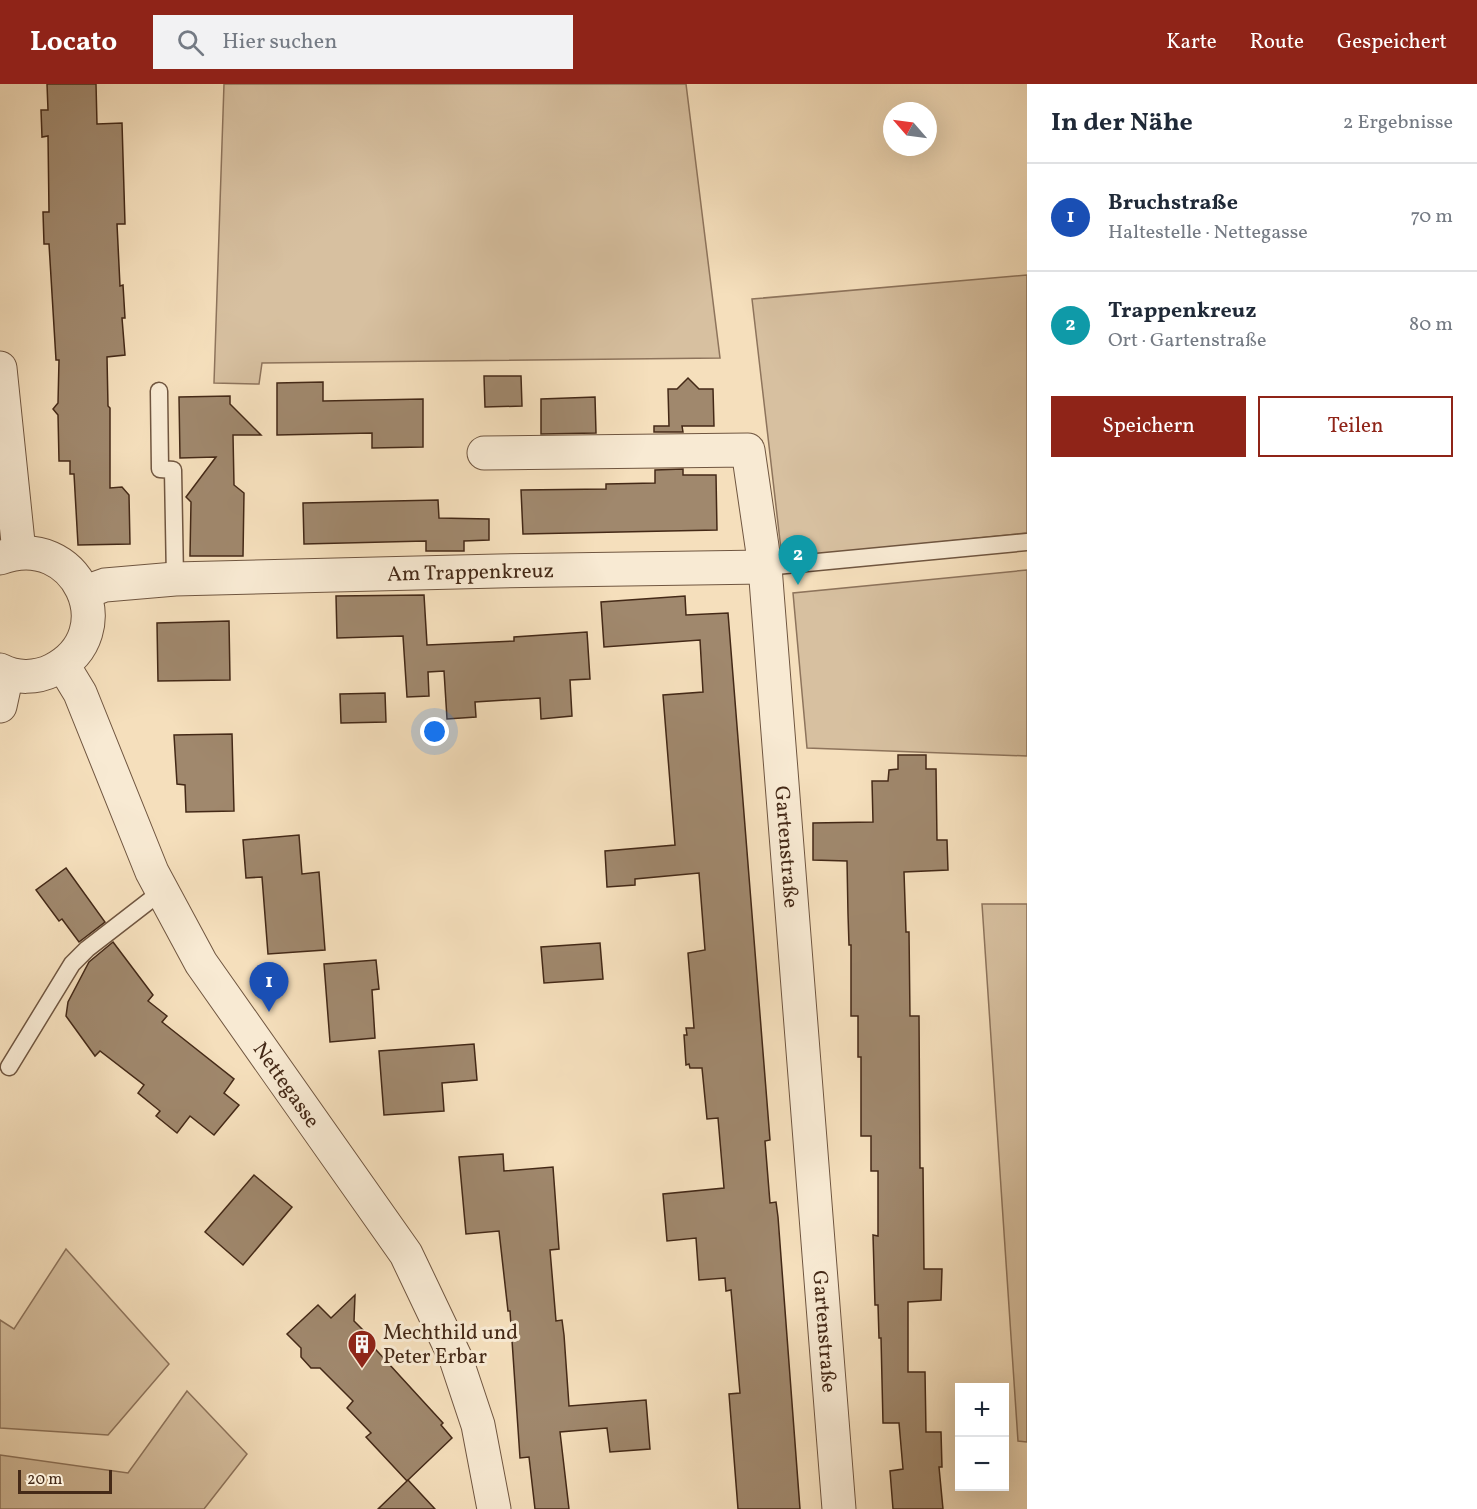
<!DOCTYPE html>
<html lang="de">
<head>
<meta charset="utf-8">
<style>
	body { margin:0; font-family:Vollkorn,serif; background:#f2f2f3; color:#1f2937 }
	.controls { position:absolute; right:18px; bottom:18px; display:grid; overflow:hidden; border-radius:0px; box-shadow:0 6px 24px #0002 }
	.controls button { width:54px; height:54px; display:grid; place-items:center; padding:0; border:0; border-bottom:2px solid #e0e1e3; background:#fff; color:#1f2937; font:30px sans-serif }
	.compass { position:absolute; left:883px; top:18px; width:54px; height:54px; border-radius:50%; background:#fff; box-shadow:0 6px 24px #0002; rotate:298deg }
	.scale { position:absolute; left:18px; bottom:15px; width:94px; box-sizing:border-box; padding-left:6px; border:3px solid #442917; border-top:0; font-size:16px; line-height:21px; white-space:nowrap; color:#442917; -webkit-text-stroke:4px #f8ead3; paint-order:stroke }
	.you { position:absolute; left:435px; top:648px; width:21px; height:21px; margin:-15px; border:4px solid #fff; border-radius:50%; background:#1a73e8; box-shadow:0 0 0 9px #1a73e833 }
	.badge { display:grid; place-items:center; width:39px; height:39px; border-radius:50%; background:#8f2418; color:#fff; font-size:20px; font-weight:700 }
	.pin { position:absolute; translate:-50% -50px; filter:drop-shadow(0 2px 3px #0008) }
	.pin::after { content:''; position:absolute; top:32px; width:21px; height:18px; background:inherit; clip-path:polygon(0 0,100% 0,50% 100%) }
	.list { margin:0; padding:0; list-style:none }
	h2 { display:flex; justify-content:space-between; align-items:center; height:78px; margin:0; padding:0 24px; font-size:26px }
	h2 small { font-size:20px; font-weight:400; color:#747a83 }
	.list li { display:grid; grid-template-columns:39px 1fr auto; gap:18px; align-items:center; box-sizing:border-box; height:108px; padding:0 24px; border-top:2px solid #e0e1e3 }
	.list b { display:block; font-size:22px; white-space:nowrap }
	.list p { margin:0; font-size:20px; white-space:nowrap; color:#747a83 }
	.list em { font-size:20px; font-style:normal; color:#747a83 }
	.actions { display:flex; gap:12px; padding:18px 24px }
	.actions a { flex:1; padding:14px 0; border:2px solid #8f2418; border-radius:0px; text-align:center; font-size:21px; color:#8f2418 }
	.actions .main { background:#8f2418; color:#fff }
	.icon { flex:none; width:33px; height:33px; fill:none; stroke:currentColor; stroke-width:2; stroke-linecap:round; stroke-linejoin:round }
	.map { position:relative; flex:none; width:1027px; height:1425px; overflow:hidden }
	header { display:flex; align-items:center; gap:36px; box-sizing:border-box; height:84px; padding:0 30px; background:#8f2418; color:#fff }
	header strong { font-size:28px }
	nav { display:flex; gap:33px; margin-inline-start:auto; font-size:21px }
	.search { width:420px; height:54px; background:#f2f2f3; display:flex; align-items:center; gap:15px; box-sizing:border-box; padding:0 21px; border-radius:0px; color:#747a83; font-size:22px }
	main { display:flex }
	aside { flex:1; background:#fff }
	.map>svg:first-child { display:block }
	.green { fill:#d7c0a0; stroke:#8e745c; stroke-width:1.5 }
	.building { fill:#a0886d; stroke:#442917; stroke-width:1.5 }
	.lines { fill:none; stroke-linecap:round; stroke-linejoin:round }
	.service-casing { stroke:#705640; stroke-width:19 }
	.minor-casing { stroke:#705640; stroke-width:35 }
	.tertiary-casing { stroke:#705640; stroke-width:35 }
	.service { stroke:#f8ead3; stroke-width:16 }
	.minor { stroke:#f8ead3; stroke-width:33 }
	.tertiary { stroke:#f8ead3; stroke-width:33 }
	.labels { text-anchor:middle; stroke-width:6; stroke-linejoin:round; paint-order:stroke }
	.street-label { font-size:21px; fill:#442917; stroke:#f8ead3 }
	.poi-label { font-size:21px; fill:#442917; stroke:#f8ead3; text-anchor:start }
</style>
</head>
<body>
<header>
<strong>Locato</strong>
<div class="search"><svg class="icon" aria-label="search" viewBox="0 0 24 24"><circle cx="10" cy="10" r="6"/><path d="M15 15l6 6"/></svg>Hier suchen</div>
<nav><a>Karte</a><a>Route</a><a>Gespeichert</a></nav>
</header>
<main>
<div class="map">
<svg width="1027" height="1425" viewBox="0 0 1027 1425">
	<rect width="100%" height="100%" fill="#f5dfbc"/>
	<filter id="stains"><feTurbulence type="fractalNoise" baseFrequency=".00333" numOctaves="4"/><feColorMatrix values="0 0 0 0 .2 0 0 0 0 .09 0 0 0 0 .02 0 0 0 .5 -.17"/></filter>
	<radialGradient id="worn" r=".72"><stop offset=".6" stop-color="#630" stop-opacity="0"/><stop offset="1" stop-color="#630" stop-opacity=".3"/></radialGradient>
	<g class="green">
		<path d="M224 0H686L720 274 262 279 259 300 214 299Z"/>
		<path d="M1027 191V449L782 474 752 215Z"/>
		<path d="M1027 486V672L807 664 793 509Z"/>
		<path d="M982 820H1027V1358L1018 1357Z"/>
		<path d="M66 1165 169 1280 108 1351 0 1344V1236L14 1245Z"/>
		<path d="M187 1307 247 1370 204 1425H0V1371L128 1389Z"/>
	</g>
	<g class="building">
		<path d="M47 0H96L97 40 122 39 125 140H117L120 202 123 201 125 234H122L125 271 107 273 108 322 110 324V404L122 403 129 411 130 460 78 461 74 390H70V377H59L58 331 53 325 58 319 59 276H56L49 160H44L43 128H49L48 52 42 53 41 26H48Z"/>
		<path d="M484 292H521L522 322 485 323Z"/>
		<path d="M688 294 699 305H713L714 342H682L683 348H654V342H669L668 305H677Z"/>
		<path d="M323 298V317L423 315V363L372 364V349L277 351V299Z"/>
		<path d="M230 312V320L261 351H233L234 401 244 409 243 472H190L191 418 186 413 216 373 180 374 179 313Z"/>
		<path d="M595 313 596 349 541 350V315Z"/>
		<path d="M683 385V391H716L717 446 523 450 521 406 606 405V400L655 399V386Z"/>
		<path d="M438 416 439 434 489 435V456L464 457V467H426V457L304 460 303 419Z"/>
		<path d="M424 511 427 561 514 557V553L587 548 590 595 570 596 572 632 541 635 540 614 475 618 476 633 447 635 444 587 428 588 429 612 407 613 403 552 337 554 336 512Z"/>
		<path d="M685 512 686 531 728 529 770 1056 765 1057 770 1119 776 1118 778 1133 800 1425H738L729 1310 740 1309 731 1206 726 1207 725 1194 699 1196 696 1154 667 1157 663 1110 724 1104 718 1034 707 1035 702 984H690L689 980 686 981 684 951H687L686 944H694L688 869 705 866 699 789 635 795V801L607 803 605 767 675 761 663 611 703 608 700 556 604 563 601 518Z"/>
		<path d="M229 537 230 596 158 597 157 539Z"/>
		<path d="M385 609 386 638 341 639 340 610Z"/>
		<path d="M232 650 234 727 186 728 185 701 177 700 174 651Z"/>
		<path d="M898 671H926V685H936L937 756H947L948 786 904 788 906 848H909L910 932H919L920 1084H923L924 1185H942L941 1216 908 1218V1288H925L926 1348H941L942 1383H939L943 1425H893L890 1387 903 1385 899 1339H883L881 1254H879L878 1221H875L873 1151 878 1152V1087H871V1052H861V973H858V932H851V861H849L848 830 847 777 813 776V739L873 738 872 697H888L889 686 898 685Z"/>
		<path d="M299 751 302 790 319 788 325 866 268 870 262 793 246 794 243 756Z"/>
		<path d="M66 784 105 838 79 858 62 835 59 837 36 806Z"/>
		<path d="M113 858 153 911 148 917 167 932 162 938 234 995 224 1009 239 1021 214 1051 190 1032 177 1049 156 1032 160 1027 138 1009 144 1001 100 967 95 972 66 932 68 918 89 878Z"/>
		<path d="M600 859 603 895 544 899 541 863Z"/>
		<path d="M376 876 379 905 372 906 375 954 330 958 324 880Z"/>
		<path d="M474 960 477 996 442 999 444 1027 384 1031 379 967Z"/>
		<path d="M503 1070 504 1087 553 1083 559 1165 550 1166 556 1237 562 1236 564 1251 569 1322 646 1316 650 1365 610 1368 607 1344 560 1348 569 1425H535L529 1373 520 1374 510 1227H508L499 1147 466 1150 459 1073Z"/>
		<path d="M254 1091 292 1123 243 1181 205 1148Z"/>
		<path d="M355 1211 354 1237 370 1253 367 1256 443 1339 441 1341 452 1354 407 1397 366 1353 371 1349 347 1324 353 1317 320 1284H311L301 1273V1264L287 1250 318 1221 331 1234Z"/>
		<path d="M408 1396 435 1425H378Z"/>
	</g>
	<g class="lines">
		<g class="service-casing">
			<g id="service">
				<path d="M159 307 160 385 173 386 175 495"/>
				<path d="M765 483 1027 458"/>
				<path d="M9 983 72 880 87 865 162 807"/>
			</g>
		</g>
		<g class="minor-casing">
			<g id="minor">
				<path id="s1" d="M484 369 748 366 765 483 839 1425"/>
				<path id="s2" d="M85 508 105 501 175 495 498 487 765 483"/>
				<path d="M0 622 7 590"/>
			</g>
		</g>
		<g class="tertiary-casing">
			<g id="tertiary">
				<path d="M0 284 19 468"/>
				<path d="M0 474C76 445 125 549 53 586 37 594 16 595 0 586"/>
				<path id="s3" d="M63 581 80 609 152 788 201 879 406 1170 456 1275 478 1341 494 1425"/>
			</g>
		</g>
		<use href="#service" class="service"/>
		<use href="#minor" class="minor"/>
		<use href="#tertiary" class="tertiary"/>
	</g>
	<defs>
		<g id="building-pin" transform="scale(1.5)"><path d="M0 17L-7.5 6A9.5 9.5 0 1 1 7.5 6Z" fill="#8f2418" stroke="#f8ead3"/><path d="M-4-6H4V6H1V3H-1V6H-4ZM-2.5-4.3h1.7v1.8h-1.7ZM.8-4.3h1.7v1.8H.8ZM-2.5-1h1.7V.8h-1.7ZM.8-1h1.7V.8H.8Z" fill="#fff"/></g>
	</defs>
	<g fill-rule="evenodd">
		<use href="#building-pin" x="362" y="1260"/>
	</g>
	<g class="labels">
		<g class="street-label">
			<text dy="7" stroke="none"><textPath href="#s2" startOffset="387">Am Trappenkreuz</textPath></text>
			<text dy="7" stroke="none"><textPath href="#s1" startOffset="663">Gartenstraße</textPath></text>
			<text dy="7" stroke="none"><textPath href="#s3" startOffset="478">Nettegasse</textPath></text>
			<text dy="7" stroke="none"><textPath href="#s1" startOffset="1149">Gartenstraße</textPath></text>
		</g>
		<g class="poi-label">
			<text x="383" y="1255">Mechthild und<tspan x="383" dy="24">Peter Erbar</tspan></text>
		</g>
	</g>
	<rect width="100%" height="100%" filter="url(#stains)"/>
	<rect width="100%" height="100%" fill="url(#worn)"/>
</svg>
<div class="controls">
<button>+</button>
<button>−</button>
</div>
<svg class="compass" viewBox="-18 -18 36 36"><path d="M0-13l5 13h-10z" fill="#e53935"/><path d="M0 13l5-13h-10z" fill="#747a83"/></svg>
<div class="scale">20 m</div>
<div class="you"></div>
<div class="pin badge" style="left:269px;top:928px;background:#1a4fb4">1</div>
<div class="pin badge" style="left:798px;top:501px;background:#0f9aa8">2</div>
</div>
<aside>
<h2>In der Nähe<small>2 Ergebnisse</small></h2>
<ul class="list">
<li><span class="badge" style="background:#1a4fb4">1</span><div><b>Bruchstraße</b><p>Haltestelle · Nettegasse</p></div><em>70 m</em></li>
<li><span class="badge" style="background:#0f9aa8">2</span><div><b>Trappenkreuz</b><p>Ort · Gartenstraße</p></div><em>80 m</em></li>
</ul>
<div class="actions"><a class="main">Speichern</a><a>Teilen</a></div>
</aside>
</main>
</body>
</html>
